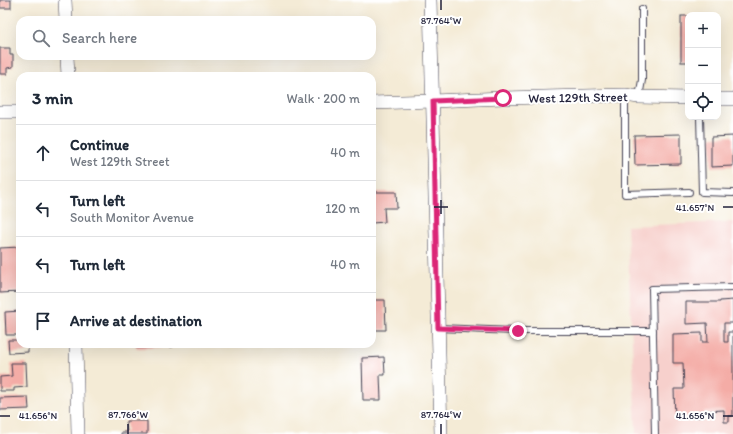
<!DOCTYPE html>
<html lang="en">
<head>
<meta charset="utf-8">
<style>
	body { margin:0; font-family:Itim,sans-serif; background:#f2f2f3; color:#1f2937 }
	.controls { position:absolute; right:12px; top:12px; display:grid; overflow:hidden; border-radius:8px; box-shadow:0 4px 16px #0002 }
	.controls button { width:36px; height:36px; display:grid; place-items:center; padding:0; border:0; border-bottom:1px solid #e0e1e3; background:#fff; color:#1f2937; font:20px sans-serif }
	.stop { position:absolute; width:12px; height:12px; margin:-9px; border:3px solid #db2777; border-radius:50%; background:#fff }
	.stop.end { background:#db2777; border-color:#fff; box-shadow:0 1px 4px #0008 }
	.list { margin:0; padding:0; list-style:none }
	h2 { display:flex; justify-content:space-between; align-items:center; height:52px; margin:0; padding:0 16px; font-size:17px }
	h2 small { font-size:13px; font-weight:400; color:#747a83 }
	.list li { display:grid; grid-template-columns:26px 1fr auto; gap:12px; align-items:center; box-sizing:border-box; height:56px; padding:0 16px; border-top:1px solid #e0e1e3 }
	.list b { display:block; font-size:15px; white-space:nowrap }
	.list p { margin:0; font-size:13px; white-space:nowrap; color:#747a83 }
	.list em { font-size:13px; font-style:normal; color:#747a83 }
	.icon { flex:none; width:22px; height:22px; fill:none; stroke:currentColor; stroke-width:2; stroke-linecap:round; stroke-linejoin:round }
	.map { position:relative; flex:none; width:733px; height:434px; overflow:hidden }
	.search { position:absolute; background:#fff; box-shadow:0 4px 16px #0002; left:16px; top:16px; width:360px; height:44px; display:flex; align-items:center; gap:10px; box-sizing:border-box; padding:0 14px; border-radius:12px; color:#747a83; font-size:15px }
	.panel { position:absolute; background:#fff; box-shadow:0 4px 16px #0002; left:16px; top:72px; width:360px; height:276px; border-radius:12px }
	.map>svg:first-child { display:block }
	.built { fill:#f7d0cc }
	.building { fill:#f4aca6 }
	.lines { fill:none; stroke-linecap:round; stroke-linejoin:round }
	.lane-casing { stroke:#424052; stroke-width:8 }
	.street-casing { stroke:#424052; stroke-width:14 }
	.lane { stroke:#fff; stroke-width:6 }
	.street { stroke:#fff; stroke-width:13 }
	.route { stroke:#db2777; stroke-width:5 }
	.ticks { fill:none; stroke:#22223b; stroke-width:1.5 }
	.labels { text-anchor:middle; stroke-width:4; stroke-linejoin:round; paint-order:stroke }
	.street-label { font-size:13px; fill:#22223b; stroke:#fff }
	.ticks-label { font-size:10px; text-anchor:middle; fill:#22223b; stroke:#fff; stroke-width:4; stroke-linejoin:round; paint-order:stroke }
</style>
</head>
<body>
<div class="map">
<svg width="733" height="434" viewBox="0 0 733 434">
	<rect width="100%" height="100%" fill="#fff"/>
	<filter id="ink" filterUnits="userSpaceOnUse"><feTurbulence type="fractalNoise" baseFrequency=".025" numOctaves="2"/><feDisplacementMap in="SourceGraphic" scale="8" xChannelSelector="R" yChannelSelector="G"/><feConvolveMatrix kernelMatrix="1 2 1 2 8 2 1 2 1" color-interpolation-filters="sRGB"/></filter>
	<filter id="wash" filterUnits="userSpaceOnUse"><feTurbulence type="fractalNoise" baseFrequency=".012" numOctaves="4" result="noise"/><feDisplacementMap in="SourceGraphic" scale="16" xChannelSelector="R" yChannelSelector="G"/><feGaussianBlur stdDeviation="0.9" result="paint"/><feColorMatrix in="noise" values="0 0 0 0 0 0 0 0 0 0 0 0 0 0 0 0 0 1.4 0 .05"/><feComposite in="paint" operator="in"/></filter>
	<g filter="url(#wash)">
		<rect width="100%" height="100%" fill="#f4ebd6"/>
		<path class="built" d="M733 222V434H636L627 226Z"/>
		<g id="blocks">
			<g class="building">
				<rect x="0" y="0" width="11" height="8"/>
				<rect x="681" y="16" width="7" height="46"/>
				<path d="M0 48H10V55H13V67L7 68V74H0Z"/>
				<path d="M681 134V164L635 165 634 135Z"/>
				<path d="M733 136V166L711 167V137Z"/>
				<path d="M372 192H396L397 208H384L385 222 372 223Z"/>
				<path d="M20 247V292L0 293V248Z"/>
				<path d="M372 300H385L386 330H372Z"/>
				<path d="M733 300V323H724V342H728V332H733V416H729V422H724V410L704 411V417L675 418 674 389H684L683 363H673V334L702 333V342H708L707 323 686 324V302H720V301Z"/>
				<path d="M20 311V335H6L5 312Z"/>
				<path d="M8 340H20V344H28V352L9 353Z"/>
				<path d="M136 344H173V347L136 348Z"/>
				<path d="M384 357 385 375H380L381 400H363L362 358Z"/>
				<path d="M11 363H26L27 387 14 388V391H0V377L12 376Z"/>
				<path d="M28 397 29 409 0 410V398Z"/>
				<path d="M126 421H147V434H121V432H127Z"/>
			</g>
		</g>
	</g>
	<g filter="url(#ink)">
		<use href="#blocks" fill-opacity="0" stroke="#424052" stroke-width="1"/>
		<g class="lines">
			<g class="lane-casing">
				<g id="lane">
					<path d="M625 95V194L689 192"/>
					<path d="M639 97 642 80V9"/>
					<path d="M700 117 702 192 733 193"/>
					<path d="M438 328 518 331H653"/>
					<path d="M655 434 652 289 733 287"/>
				</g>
			</g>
			<g class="street-casing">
				<g id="street">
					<path d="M65 0 66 20"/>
					<path d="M430 0C435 145 436 289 441 434"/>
					<path d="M67 56 68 76"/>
					<path d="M718 99H733"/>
					<path d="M372 103 433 101 503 98 625 95 639 97 688 98"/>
					<path d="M0 112H20"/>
					<path d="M76 344 78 434"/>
				</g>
			</g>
			<use href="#lane" class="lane"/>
			<use href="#street" class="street"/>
		</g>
	</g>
	<g class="lines" filter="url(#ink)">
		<path class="route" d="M503 98 433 101 438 328 518 331"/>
	</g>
	<path class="ticks" d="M441 0V10M441 200V214M434 207H448M723 207H733M0 416H10M723 416H733M128 424V434M441 424V434"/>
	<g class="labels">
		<g class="street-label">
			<text transform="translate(578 97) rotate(-1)" y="5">West 129th Street</text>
		</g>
	</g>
	<g class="ticks-label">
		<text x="441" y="24">87.764°W</text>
		<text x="695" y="211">41.657°N</text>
		<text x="128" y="418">87.766°W</text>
		<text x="441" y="418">87.764°W</text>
		<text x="38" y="419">41.656°N</text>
		<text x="695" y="419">41.656°N</text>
	</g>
</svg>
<div class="controls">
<button>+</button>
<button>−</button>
<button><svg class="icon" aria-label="locate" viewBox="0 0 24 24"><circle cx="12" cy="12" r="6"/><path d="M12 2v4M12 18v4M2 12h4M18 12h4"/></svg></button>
</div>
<div class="stop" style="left:503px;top:98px"></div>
<div class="stop end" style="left:518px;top:331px"></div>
<div class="search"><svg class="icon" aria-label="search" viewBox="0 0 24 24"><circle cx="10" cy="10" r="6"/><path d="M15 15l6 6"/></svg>Search here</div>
<section class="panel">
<h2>3 min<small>Walk · 200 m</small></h2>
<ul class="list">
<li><svg class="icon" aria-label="ahead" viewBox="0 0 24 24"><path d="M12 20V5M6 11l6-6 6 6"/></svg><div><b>Continue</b><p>West 129th Street</p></div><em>40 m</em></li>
<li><svg class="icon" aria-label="left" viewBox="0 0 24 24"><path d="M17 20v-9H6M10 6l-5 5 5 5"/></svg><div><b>Turn left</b><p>South Monitor Avenue</p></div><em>120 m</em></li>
<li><svg class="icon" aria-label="left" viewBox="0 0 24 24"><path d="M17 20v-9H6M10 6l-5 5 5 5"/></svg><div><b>Turn left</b></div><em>40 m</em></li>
<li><svg class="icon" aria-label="arrive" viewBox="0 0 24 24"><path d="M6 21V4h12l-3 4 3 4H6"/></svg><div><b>Arrive at destination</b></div></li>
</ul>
</section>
</div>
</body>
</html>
